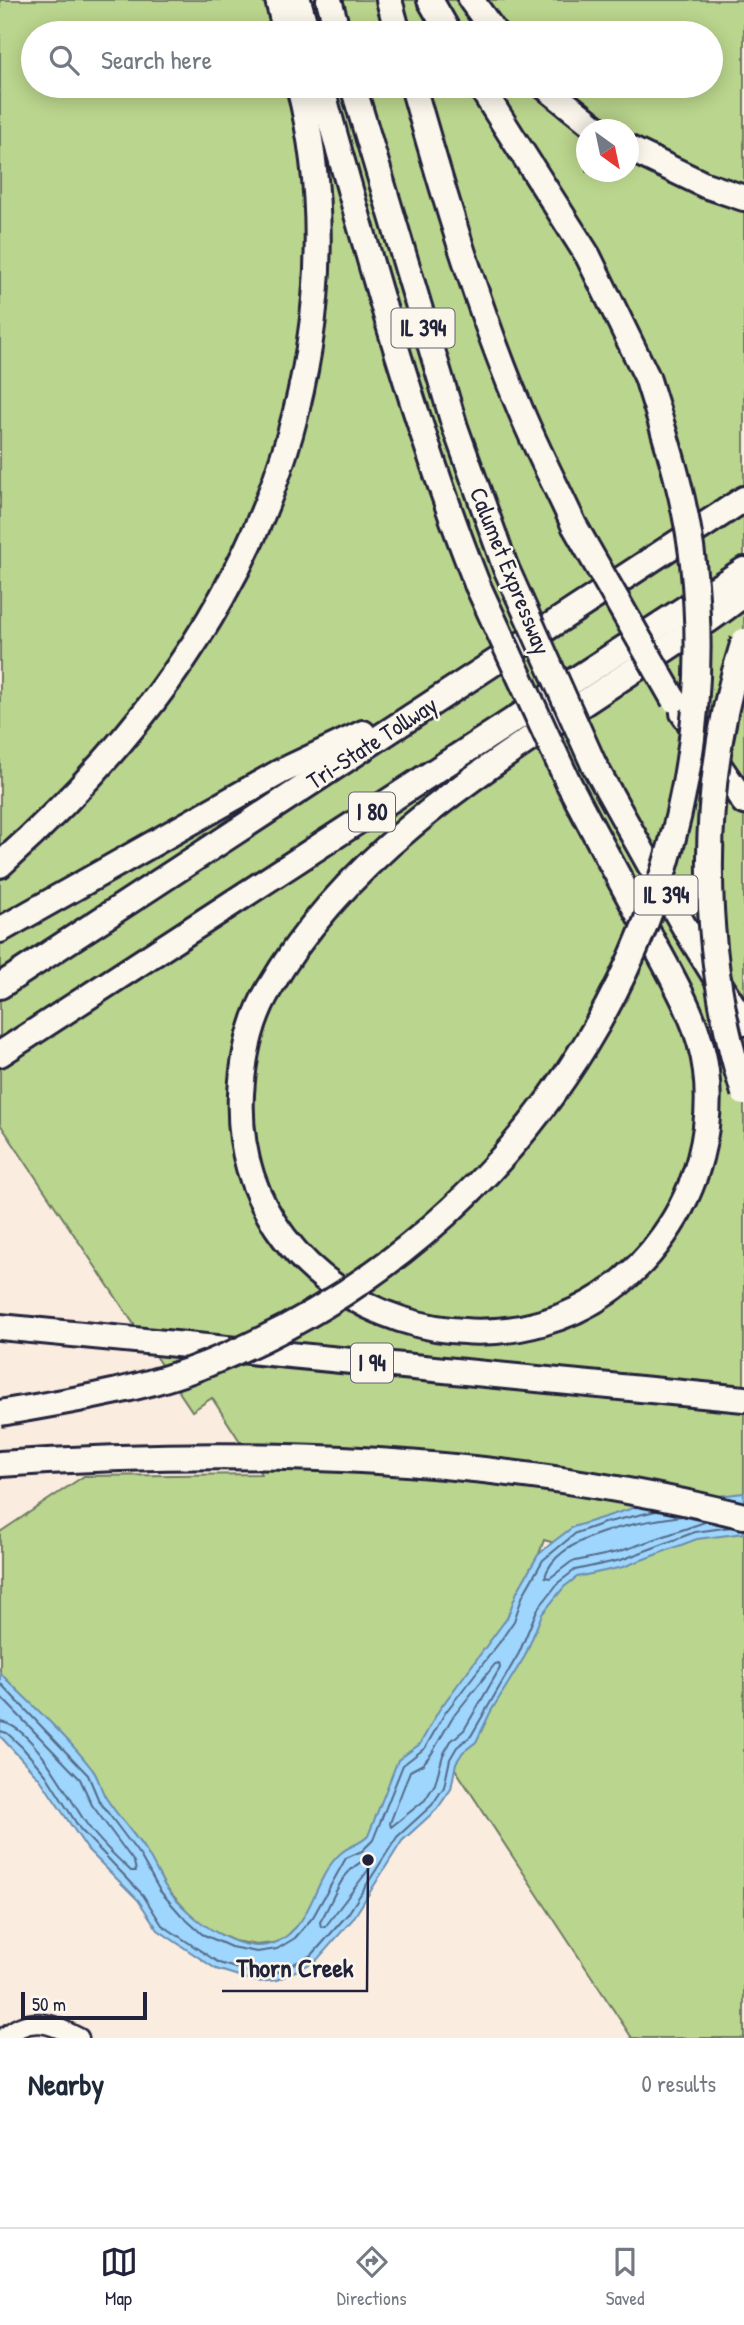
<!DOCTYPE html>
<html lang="en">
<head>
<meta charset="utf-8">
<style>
	body { margin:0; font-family:"Patrick Hand",sans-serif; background:#f2f2f3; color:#1f2937 }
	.compass { position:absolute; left:576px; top:119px; width:63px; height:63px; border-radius:50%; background:#fff; box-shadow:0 4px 18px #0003; rotate:147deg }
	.scale { position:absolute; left:21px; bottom:18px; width:126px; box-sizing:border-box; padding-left:7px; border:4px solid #22223b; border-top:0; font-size:19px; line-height:24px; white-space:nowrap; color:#22223b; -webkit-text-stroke:5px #fbf7ec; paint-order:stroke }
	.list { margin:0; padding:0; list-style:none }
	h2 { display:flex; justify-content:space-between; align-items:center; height:91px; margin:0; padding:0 28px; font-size:30px }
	h2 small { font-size:23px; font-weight:400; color:#747a83 }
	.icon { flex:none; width:38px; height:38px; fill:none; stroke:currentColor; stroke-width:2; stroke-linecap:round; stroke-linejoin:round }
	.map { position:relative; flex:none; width:744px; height:2038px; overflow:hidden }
	.search { position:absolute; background:#fff; box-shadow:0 4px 18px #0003; left:21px; right:21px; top:21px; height:77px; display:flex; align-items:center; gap:18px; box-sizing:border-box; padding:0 24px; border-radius:38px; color:#747a83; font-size:26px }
	.sheet { height:189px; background:#fff }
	nav { display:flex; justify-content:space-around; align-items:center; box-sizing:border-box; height:98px; border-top:2px solid #e0e1e3; background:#fff; font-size:19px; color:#747a83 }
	nav a { display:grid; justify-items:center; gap:4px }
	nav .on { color:#22223b }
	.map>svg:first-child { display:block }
	.green { fill:#bad58d; stroke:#6e7c64; stroke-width:2; fill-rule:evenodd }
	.water { fill:#9ed6fd; stroke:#6c8eaf; stroke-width:2 }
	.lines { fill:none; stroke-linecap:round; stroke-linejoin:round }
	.shore { stroke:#546a89; stroke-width:2 }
	.minor-casing { stroke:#22223b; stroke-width:23 }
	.highway-casing { stroke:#22223b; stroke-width:30 }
	.minor { stroke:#fbf7ec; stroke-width:18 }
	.highway { stroke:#fbf7ec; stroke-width:24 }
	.highway-bridge-casing { stroke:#22223b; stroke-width:30; stroke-linecap:butt }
	.highway-bridge { stroke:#fbf7ec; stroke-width:24 }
	.labels { text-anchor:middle; stroke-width:5; stroke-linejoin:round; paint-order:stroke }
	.shield { fill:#fbf7ec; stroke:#636270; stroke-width:2 }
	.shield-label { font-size:23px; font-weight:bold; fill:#22223b }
	.street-label { font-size:24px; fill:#22223b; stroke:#fbf7ec }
	.leader { fill:none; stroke:#22223b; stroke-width:2.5 }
	.callout-dot { fill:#22223b; stroke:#fbf7ec; stroke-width:2.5 }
	.callout-label { font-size:26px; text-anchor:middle; font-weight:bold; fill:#22223b; stroke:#fbf7ec; stroke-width:5; stroke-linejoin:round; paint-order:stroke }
</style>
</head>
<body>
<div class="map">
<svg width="744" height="2038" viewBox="0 0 744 2038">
	<rect width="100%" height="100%" fill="#fbece0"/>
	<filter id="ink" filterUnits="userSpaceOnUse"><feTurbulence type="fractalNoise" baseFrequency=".0143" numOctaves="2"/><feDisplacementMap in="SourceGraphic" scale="14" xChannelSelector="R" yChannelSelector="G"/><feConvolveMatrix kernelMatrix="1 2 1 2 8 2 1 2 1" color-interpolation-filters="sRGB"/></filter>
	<g filter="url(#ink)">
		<path class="green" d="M0 0H744V2038H632L438 1743 571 1570 613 1560 544 1540 512 1630 334 1889 281 1942 257 1945 234 1941 206 1928 187 1911 166 1888 147 1854 0 1685V1532L84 1476 261 1474 212 1398 192 1411 0 1124ZM33 33H711V86H33ZM586 130H628V172H586Z"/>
		<path class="water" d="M744 1493V1533L697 1539 623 1567 577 1577 564 1587 542 1614 525 1656 491 1711 476 1742 463 1752 456 1763 451 1789 437 1809 402 1841 353 1919 316 1961 277 1980 258 1982 216 1969 158 1930 138 1900 88 1850 40 1779 0 1736V1673C31 1704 66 1735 92 1769 99 1777 100 1789 106 1798 118 1817 135 1834 147 1853 154 1864 159 1876 165 1886 185 1915 239 1959 277 1942 314 1924 313 1877 341 1853 350 1845 359 1845 368 1836L398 1760 420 1744 439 1710 507 1618 517 1592 538 1555 553 1542 573 1527 643 1505Z"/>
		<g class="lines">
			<g class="shore">
				<path d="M682 1516C645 1521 556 1534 545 1577L550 1578 571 1562 618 1552 705 1522"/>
				<path d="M499 1663 500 1668 464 1730 451 1741 443 1755 435 1784 425 1800 391 1827 390 1823 410 1771 423 1764 432 1753 452 1718 495 1664Z"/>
				<path d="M0 1683 88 1775 99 1801 141 1857 160 1891 182 1916 202 1934 231 1947 257 1952 277 1949 295 1938 313 1917 346 1858 362 1851 373 1840 403 1765 425 1748 445 1713 499 1643 514 1621 523 1595 543 1560 576 1533 604 1523 656 1511"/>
				<path d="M0 1696 80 1779 92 1805 134 1862 136 1871H131C115 1856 99 1841 86 1823 69 1799 32 1724 0 1722"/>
				<path d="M0 1731 7 1733 22 1747 46 1775 80 1829 143 1895 162 1925 219 1963 258 1975 275 1973 312 1955 348 1914 397 1837 432 1805 444 1787 450 1759 457 1747 471 1736 519 1653 537 1610 559 1582 575 1570 621 1560 695 1532 731 1527"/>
				<path d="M367 1859 372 1862 369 1869 325 1927H321L320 1922C335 1898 339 1871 367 1859Z"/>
			</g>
			<g class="minor-casing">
				<path id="minor" d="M4 2038C30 2014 51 2023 79 2038"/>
			</g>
			<g class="highway-casing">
				<g id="highway">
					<path d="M278 0 286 33"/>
					<path d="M298 0 307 33"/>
					<path d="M329 0 338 33"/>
					<path d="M389 0 398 33"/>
					<path d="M430 0 449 33"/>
					<path d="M471 0 495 33"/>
					<path d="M321 86C368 254 413 421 477 584"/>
					<path d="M353 86 455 427 505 566"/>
					<path d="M413 86C444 195 476 304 520 409 536 448 556 486 574 525"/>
					<path d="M480 86 588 256 647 377"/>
					<path d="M544 86 599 130"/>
					<path d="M628 148 705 185 744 198"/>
					<path d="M683 713 744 802"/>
					<path d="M594 765 685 928 744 1023"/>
					<path d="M568 782C595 834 623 885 650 936 673 979 700 1022 706 1071 713 1129 698 1187 664 1235 535 1420 230 1321 241 1094 243 1057 250 1021 269 989 354 841 509 754 646 662 679 640 713 619 744 594"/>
					<path d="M0 865C86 788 166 698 222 597 308 445 342 256 299 86"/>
					<path d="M0 930 280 772 363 733"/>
					<path d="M0 986 744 499"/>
					<path d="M0 1054 744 570"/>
					<path d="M0 1327 744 1399"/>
					<path d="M0 1464C250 1447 500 1455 744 1516"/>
				</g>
			</g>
			<use href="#minor" class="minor"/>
			<use href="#highway" class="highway"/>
			<g class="highway-bridge-casing">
				<g id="highway-bridge">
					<path d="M574 525 674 700"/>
					<path d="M505 566 594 765"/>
					<path d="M477 584 568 782"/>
					<path d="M744 641C698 783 699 951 744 1093"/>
					<path d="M0 1413C69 1401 142 1390 207 1364 529 1236 731 909 693 563 686 499 666 438 647 377"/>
				</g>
			</g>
			<use href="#highway-bridge" class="highway-bridge"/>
		</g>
	</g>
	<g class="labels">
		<g class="shield">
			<rect x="391.5" y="308.5" width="63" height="39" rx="5"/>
			<rect x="349" y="792.5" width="46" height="39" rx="5"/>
			<rect x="634.5" y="875.5" width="63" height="39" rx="5"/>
			<rect x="351" y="1343.5" width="42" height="39" rx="5"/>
		</g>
		<g class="shield-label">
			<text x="423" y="336">IL 394</text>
			<text x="372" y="820">I 80</text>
			<text x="666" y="903">IL 394</text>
			<text x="372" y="1371">I 94</text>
		</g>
		<g class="street-label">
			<text transform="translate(510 571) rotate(68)" y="8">Calumet Expressway</text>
			<text transform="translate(372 743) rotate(-33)" y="8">Tri-State Tollway</text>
		</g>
	</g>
	<path class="leader" d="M368 1860L367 1991H222"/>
	<circle class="callout-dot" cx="368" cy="1860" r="7"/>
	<g class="callout-label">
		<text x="295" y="1977">Thorn Creek</text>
	</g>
</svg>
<svg class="compass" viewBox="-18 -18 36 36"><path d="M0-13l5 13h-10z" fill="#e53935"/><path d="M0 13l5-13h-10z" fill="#747a83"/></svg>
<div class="scale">50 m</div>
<div class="search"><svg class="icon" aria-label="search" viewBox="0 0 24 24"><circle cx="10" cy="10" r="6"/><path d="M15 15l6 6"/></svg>Search here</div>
</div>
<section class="sheet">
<h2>Nearby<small>0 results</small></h2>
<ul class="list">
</ul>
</section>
<nav>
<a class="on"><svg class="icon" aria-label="map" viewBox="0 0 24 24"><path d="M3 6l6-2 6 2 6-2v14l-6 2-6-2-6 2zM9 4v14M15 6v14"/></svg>Map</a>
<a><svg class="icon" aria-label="directions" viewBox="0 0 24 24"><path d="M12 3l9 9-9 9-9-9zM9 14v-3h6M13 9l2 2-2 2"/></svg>Directions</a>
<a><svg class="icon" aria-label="saved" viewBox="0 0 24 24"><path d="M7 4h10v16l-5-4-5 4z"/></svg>Saved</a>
</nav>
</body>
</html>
